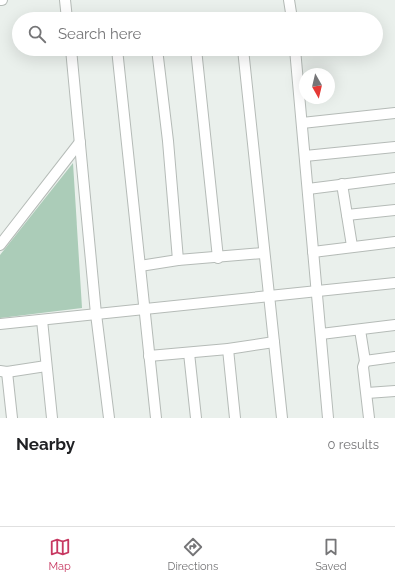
<!DOCTYPE html>
<html lang="en">
<head>
<meta charset="utf-8">
<style>
	body { margin:0; font-family:Raleway,sans-serif; background:#f2f2f2; color:#202124 }
	.compass { position:absolute; left:299px; top:68px; width:36px; height:36px; border-radius:50%; background:#fff; box-shadow:0 4px 16px #0002; rotate:172deg }
	.list { margin:0; padding:0; list-style:none }
	h2 { display:flex; justify-content:space-between; align-items:center; height:52px; margin:0; padding:0 16px; font-size:17px }
	h2 small { font-size:13px; font-weight:400; color:#757577 }
	.icon { flex:none; width:22px; height:22px; fill:none; stroke:currentColor; stroke-width:2; stroke-linecap:round; stroke-linejoin:round }
	.map { position:relative; flex:none; width:395px; height:418px; overflow:hidden }
	.search { position:absolute; background:#fff; box-shadow:0 4px 16px #0002; left:12px; right:12px; top:12px; height:44px; display:flex; align-items:center; gap:10px; box-sizing:border-box; padding:0 14px; border-radius:22px; color:#757577; font-size:15px }
	.sheet { height:108px; background:#fff }
	nav { display:flex; justify-content:space-around; align-items:center; box-sizing:border-box; height:56px; border-top:1px solid #e0e0e0; background:#fff; font-size:11px; color:#757577 }
	nav a { display:grid; justify-items:center; gap:2px }
	nav .on { color:#c73861 }
	.map>svg:first-child { display:block }
	.green { fill:#abccb8 }
	.lines { fill:none; stroke-linecap:round; stroke-linejoin:round }
	.minor-casing { stroke:#b5bbb7; stroke-width:12 }
	.minor { stroke:#fff; stroke-width:10 }
</style>
</head>
<body>
<div class="map">
<svg width="395" height="418" viewBox="0 0 395 418">
	<rect width="100%" height="100%" fill="#eaf0ec"/>
	<path class="green" d="M73 163 82 308 0 318V255Z"/>
	<g class="lines">
		<g class="minor-casing">
			<g id="minor">
				<path d="M0 0H2"/>
				<path d="M65 0 67 19"/>
				<path d="M289 0 292 19"/>
				<path d="M71 49 96 314 109 418"/>
				<path d="M117 49 156 418"/>
				<path d="M157 49 168 141 178 260"/>
				<path d="M196 49 218 258"/>
				<path d="M243 49 282 418"/>
				<path d="M295 49 328 418"/>
				<path d="M302 123 395 113"/>
				<path d="M305 156 395 147"/>
				<path d="M342 184 352 246"/>
				<path d="M308 189 395 178"/>
				<path d="M347 215 395 210"/>
				<path d="M0 245 80 142"/>
				<path d="M313 252 395 242"/>
				<path d="M140 266 178 260 263 253"/>
				<path d="M42 320 52 418"/>
				<path d="M0 324 395 283"/>
				<path d="M360 330 365 361 395 357"/>
				<path d="M321 334 395 325"/>
				<path d="M228 349 235 418"/>
				<path d="M189 353 196 418"/>
				<path d="M149 356 228 349 274 342"/>
				<path d="M365 361 363 367 369 418"/>
				<path d="M0 371 7 372 46 366"/>
				<path d="M7 372 12 418"/>
				<path d="M367 393 395 391"/>
			</g>
		</g>
		<use href="#minor" class="minor"/>
	</g>
</svg>
<svg class="compass" viewBox="-18 -18 36 36"><path d="M0-13l5 13h-10z" fill="#e53935"/><path d="M0 13l5-13h-10z" fill="#757577"/></svg>
<div class="search"><svg class="icon" aria-label="search" viewBox="0 0 24 24"><circle cx="10" cy="10" r="6"/><path d="M15 15l6 6"/></svg>Search here</div>
</div>
<section class="sheet">
<h2>Nearby<small>0 results</small></h2>
<ul class="list">
</ul>
</section>
<nav>
<a class="on"><svg class="icon" aria-label="map" viewBox="0 0 24 24"><path d="M3 6l6-2 6 2 6-2v14l-6 2-6-2-6 2zM9 4v14M15 6v14"/></svg>Map</a>
<a><svg class="icon" aria-label="directions" viewBox="0 0 24 24"><path d="M12 3l9 9-9 9-9-9zM9 14v-3h6M13 9l2 2-2 2"/></svg>Directions</a>
<a><svg class="icon" aria-label="saved" viewBox="0 0 24 24"><path d="M7 4h10v16l-5-4-5 4z"/></svg>Saved</a>
</nav>
</body>
</html>
